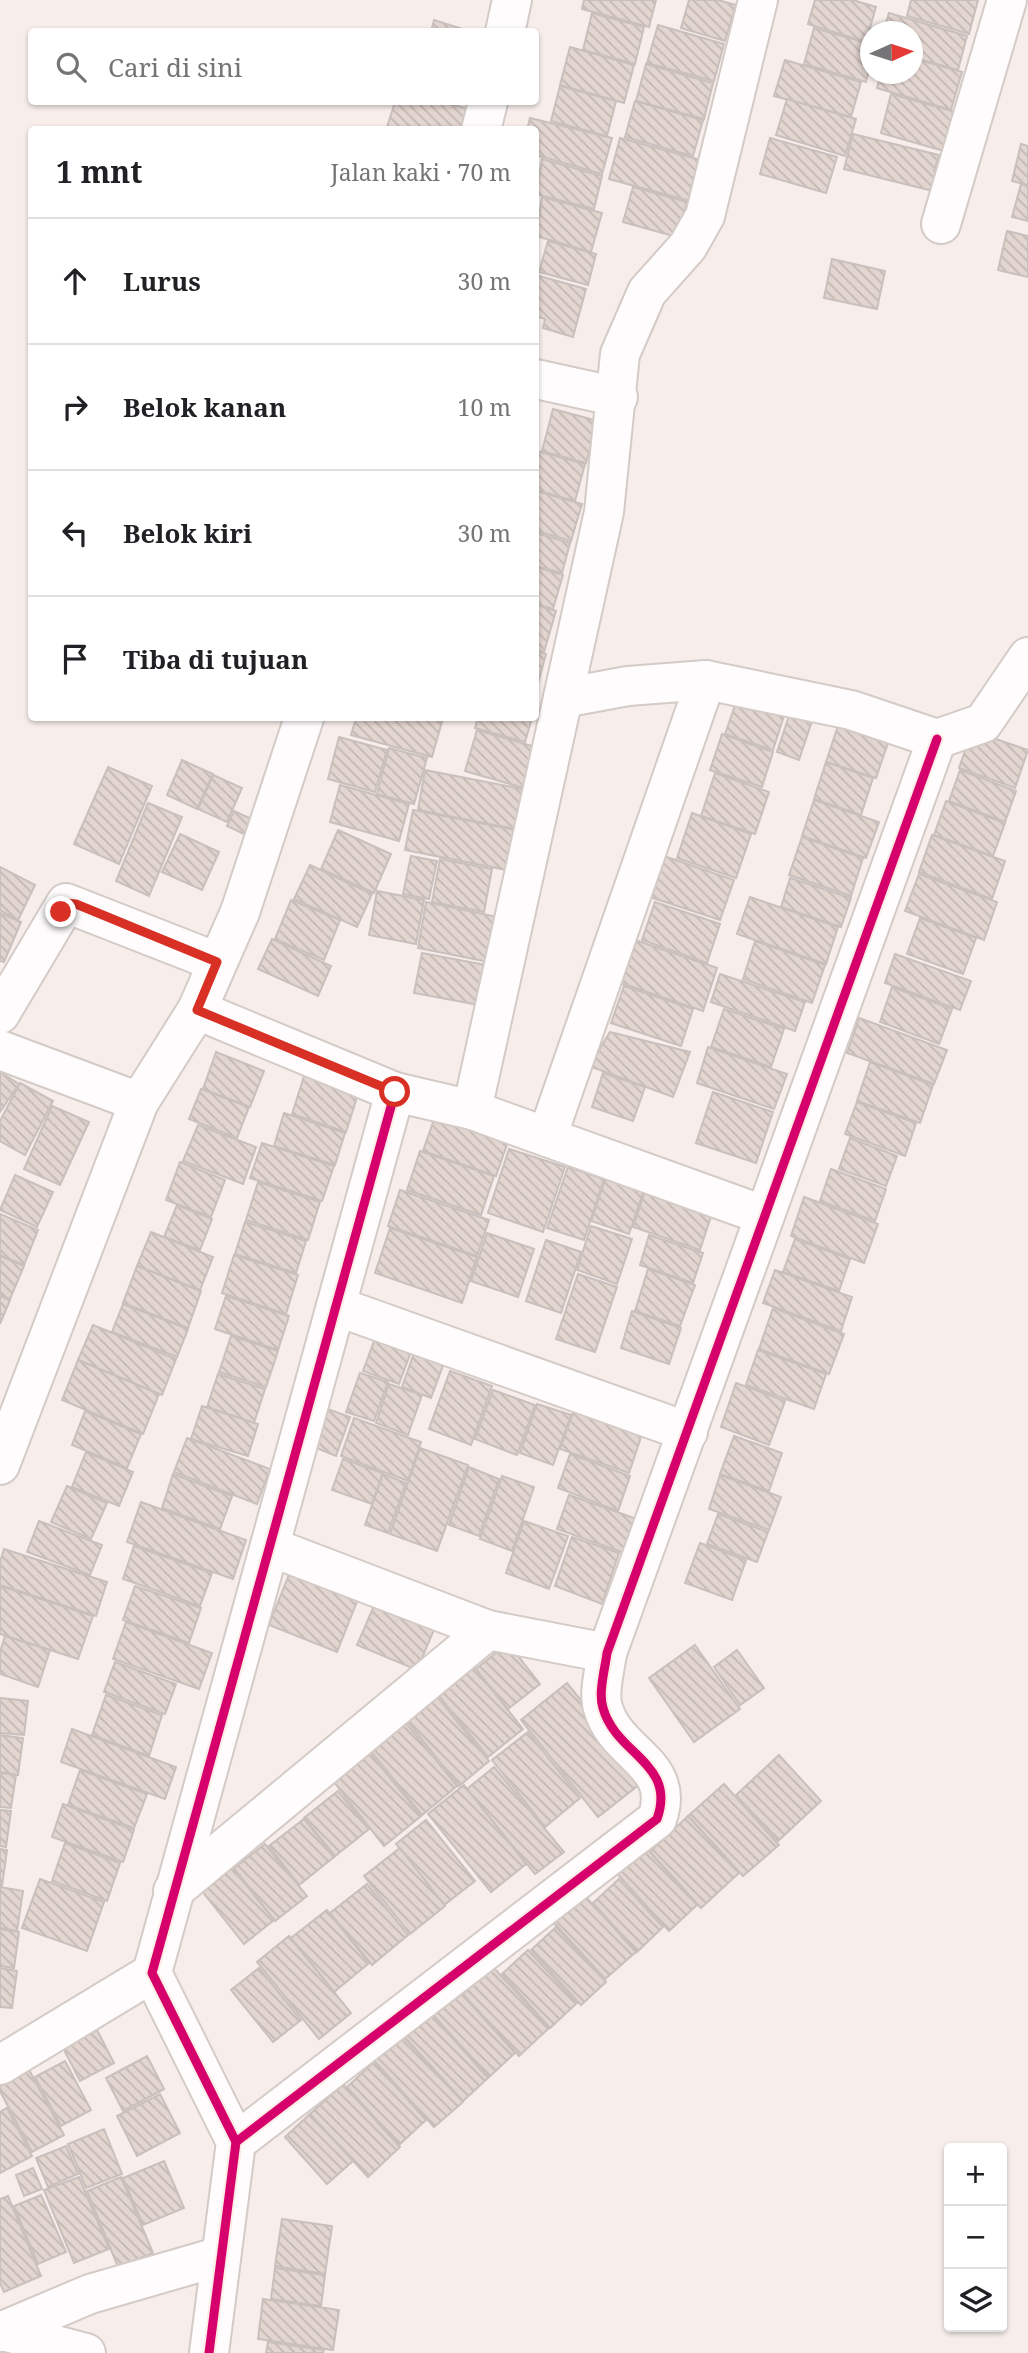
<!DOCTYPE html>
<html lang="id">
<head>
<meta charset="utf-8">
<style>
	body { margin:0; font-family:"Noto Serif",serif; background:#f6f6f6; color:#202124 }
	.controls { position:absolute; right:21px; bottom:21px; display:grid; overflow:hidden; border-radius:7px; box-shadow:0 2px 5px #0004 }
	.controls button { width:63px; height:63px; display:grid; place-items:center; padding:0; border:0; border-bottom:2px solid #e0e0e0; background:#fff; color:#202124; font:35px sans-serif }
	.compass { position:absolute; left:860px; top:21px; width:63px; height:63px; border-radius:50%; background:#fff; box-shadow:0 2px 5px #0004; rotate:87deg }
	.stop { position:absolute; width:21px; height:21px; margin:-16px; border:5px solid #d93025; border-radius:50%; background:#fff }
	.stop.end { background:#d93025; border-color:#fff; box-shadow:0 2px 7px #0008 }
	.list { margin:0; padding:0; list-style:none }
	h2 { display:flex; justify-content:space-between; align-items:center; height:91px; margin:0; padding:0 28px; font-size:30px }
	h2 small { font-size:23px; font-weight:400; color:#757577 }
	.list li { display:grid; grid-template-columns:46px 1fr auto; gap:21px; align-items:center; box-sizing:border-box; height:126px; padding:0 28px; border-top:2px solid #e0e0e0 }
	.list b { display:block; font-size:26px; white-space:nowrap }
	.list em { font-size:23px; font-style:normal; color:#757577 }
	.icon { flex:none; width:38px; height:38px; fill:none; stroke:currentColor; stroke-width:2; stroke-linecap:round; stroke-linejoin:round }
	.map { position:relative; flex:none; width:1028px; height:2353px; overflow:hidden }
	.search { position:absolute; background:#fff; box-shadow:0 2px 5px #0004; left:28px; top:28px; width:511px; height:77px; display:flex; align-items:center; gap:18px; box-sizing:border-box; padding:0 24px; border-radius:7px; color:#757577; font-size:26px }
	.panel { position:absolute; background:#fff; box-shadow:0 2px 5px #0004; left:28px; top:126px; width:511px; height:595px; border-radius:7px }
	.map>svg:first-child { display:block }
	.building { fill:url(#building-back-hatch); stroke:#c9c0bd; stroke-width:2 }
	.lines { fill:none; stroke-linecap:round; stroke-linejoin:round }
	.street-casing { stroke:#d4cbc7; stroke-width:42 }
	.street { stroke:#fefcfc; stroke-width:38 }
	.cycleway-casing { stroke:#fdece5; stroke-width:13 }
	.cycleway { stroke:#d6006c; stroke-width:9 }
	.route { stroke:#d93025; stroke-width:9 }
</style>
</head>
<body>
<div class="map">
<svg width="1028" height="2353" viewBox="0 0 1028 2353">
	<defs>
		<pattern id="building-back-hatch" width="6" height="6" patternUnits="userSpaceOnUse" patternTransform="scale(1.75)"><rect width="6" height="6" fill="#e3d5d0"/><path d="M-1 5l2 2M0 0l6 6M5-1l2 2" fill="none" stroke="#c3b7b2"/></pattern>
	</defs>
	<rect width="100%" height="100%" fill="#f7eeeb"/>
	<g class="building">
		<path d="M584 0H656L649 27 582 9Z"/>
		<path d="M689 0H718L736 5 725 41 681 28Z"/>
		<path d="M815 0H853L876 7 866 42 808 24Z"/>
		<path d="M911 0H978L969 34 907 16Z"/>
		<path d="M592 13 644 27 635 64 583 50Z"/>
		<path d="M889 13 967 36 958 70 912 57V32H883Z"/>
		<path d="M434 20 472 32H431Z"/>
		<path d="M658 25 724 44 714 81 647 63Z"/>
		<path d="M814 28 870 44V66L866 82 804 64Z"/>
		<path d="M570 47 634 65 624 103 560 85Z"/>
		<path d="M912 58 962 72 951 110 877 88 881 74H912Z"/>
		<path d="M785 60 861 82 851 117 774 96Z"/>
		<path d="M646 64 713 83 704 119 636 101Z"/>
		<path d="M560 86 616 101 607 136 551 121Z"/>
		<path d="M891 94 963 114 951 153 881 133Z"/>
		<path d="M787 99 856 119 845 156 776 135Z"/>
		<path d="M635 101 703 120 693 156 625 137Z"/>
		<path d="M395 102H444L481 113 476 130H396L387 127Z"/>
		<path d="M530 118 612 138 602 174 536 155 539 142 536 141V130H527Z"/>
		<path d="M853 134 939 155 934 171 945 174 941 193 844 169Z"/>
		<path d="M620 138 712 163 701 204 609 179Z"/>
		<path d="M770 138 837 157 826 193 760 174Z"/>
		<path d="M1021 144 1028 146V185L1012 181Z"/>
		<path d="M542 159 602 176 594 209 536 194Z"/>
		<path d="M1021 184 1028 186V221L1012 217Z"/>
		<path d="M633 187 687 202 677 237 623 222Z"/>
		<path d="M542 197 602 213 591 252 536 236Z"/>
		<path d="M1007 231 1028 236V277L998 270Z"/>
		<path d="M548 241 596 254 588 285 539 272Z"/>
		<path d="M832 259 885 271 877 309 824 298Z"/>
		<path d="M536 275 586 289 573 337 543 328 545 319 536 316Z"/>
		<path d="M553 409 598 421 586 463 542 451Z"/>
		<path d="M536 451 585 464 575 501 536 490Z"/>
		<path d="M536 491 582 504 571 541 536 531Z"/>
		<path d="M536 533 570 543 562 573 536 566Z"/>
		<path d="M536 567 563 575 553 609 536 604Z"/>
		<path d="M536 605 556 611 544 652 536 649Z"/>
		<path d="M536 651 546 654 536 691Z"/>
		<path d="M738 697 785 713 773 750 725 734Z"/>
		<path d="M792 707 814 715 799 760 777 752Z"/>
		<path d="M356 718H443L432 757 351 735Z"/>
		<path d="M478 718H532L525 742 475 728Z"/>
		<path d="M839 723 889 740 876 778 826 762Z"/>
		<path d="M477 730 549 751 538 792 465 771Z"/>
		<path d="M972 731 1028 750 1015 788 959 768Z"/>
		<path d="M722 734 773 752 762 787 710 770Z"/>
		<path d="M339 737 387 750 375 792 328 779Z"/>
		<path d="M389 748 427 758 414 804 377 794Z"/>
		<path d="M182 760 213 774 197 809 167 795Z"/>
		<path d="M826 762 873 778 861 815 814 799Z"/>
		<path d="M108 767 152 786 119 864 74 844Z"/>
		<path d="M425 770 533 791 525 831 418 810Z"/>
		<path d="M960 770 1016 791 1005 822 949 801Z"/>
		<path d="M715 773 769 792 755 834 701 816Z"/>
		<path d="M213 775 242 788 227 822 198 809Z"/>
		<path d="M340 785 409 804 399 841 330 822Z"/>
		<path d="M814 800 879 822 866 858 802 836Z"/>
		<path d="M946 801 1005 823 993 856 934 835Z"/>
		<path d="M148 803 182 817 149 896 116 881Z"/>
		<path d="M413 810 525 832 517 872 405 850Z"/>
		<path d="M234 811 256 821 250 837 227 826Z"/>
		<path d="M692 813 751 834 736 878 677 858Z"/>
		<path d="M338 830 391 854 374 893 321 869Z"/>
		<path d="M180 834 219 852 202 890 162 872Z"/>
		<path d="M932 835 1005 861 992 899 919 872Z"/>
		<path d="M802 837 863 858 851 896 789 875Z"/>
		<path d="M661 855 734 880 720 920 647 896Z"/>
		<path d="M411 856 437 861 429 899 403 894Z"/>
		<path d="M440 859 492 869 484 912 432 902Z"/>
		<path d="M310 865 372 894 357 927 294 899Z"/>
		<path d="M0 867 35 885 18 920 0 910Z"/>
		<path d="M919 874 997 902 984 940 905 911Z"/>
		<path d="M790 878 851 898 841 927 781 907Z"/>
		<path d="M377 891 424 900 416 944 369 935Z"/>
		<path d="M750 897 838 927 826 964 737 934Z"/>
		<path d="M291 900 340 920 324 960 275 939Z"/>
		<path d="M426 902 502 918 494 963 418 948Z"/>
		<path d="M655 902 720 924 707 963 642 940Z"/>
		<path d="M0 913 21 922 4 962 0 961Z"/>
		<path d="M920 918 976 938 963 974 907 954Z"/>
		<path d="M272 939 331 966 318 996 258 969Z"/>
		<path d="M632 939 717 968 703 1011 618 982Z"/>
		<path d="M755 941 825 965 812 1003 743 979Z"/>
		<path d="M422 953 486 965 479 1005 414 993Z"/>
		<path d="M895 954 971 981 960 1010 885 983Z"/>
		<path d="M720 974 805 1002 795 1031 711 1002Z"/>
		<path d="M624 986 693 1009 681 1046 611 1023Z"/>
		<path d="M892 987 952 1009 939 1044 880 1022Z"/>
		<path d="M724 1009 784 1029 771 1067 711 1047Z"/>
		<path d="M859 1018 947 1050 934 1084 847 1053Z"/>
		<path d="M610 1032 690 1052 673 1097 589 1066Z"/>
		<path d="M708 1047 787 1074 774 1109 697 1083Z"/>
		<path d="M216 1052 264 1071 250 1107 203 1089Z"/>
		<path d="M870 1062 933 1085 920 1123 857 1101Z"/>
		<path d="M0 1072 19 1084 0 1112Z"/>
		<path d="M305 1073 359 1091 346 1132 292 1114Z"/>
		<path d="M603 1073 645 1087 633 1121 592 1107Z"/>
		<path d="M20 1083 53 1101 25 1155 0 1141V1121Z"/>
		<path d="M201 1089 249 1107 237 1138 189 1119Z"/>
		<path d="M713 1092 773 1112 756 1163 696 1143Z"/>
		<path d="M857 1102 916 1123 905 1156 845 1134Z"/>
		<path d="M439 1105 512 1130 496 1176 423 1151Z"/>
		<path d="M52 1106 89 1122 60 1185 24 1169Z"/>
		<path d="M284 1113 345 1133 335 1165 274 1146Z"/>
		<path d="M198 1125 256 1147 243 1184 183 1161Z"/>
		<path d="M850 1138 897 1156 886 1186 839 1169Z"/>
		<path d="M262 1143 334 1166 322 1201 250 1178Z"/>
		<path d="M509 1149 565 1167 543 1232 488 1213Z"/>
		<path d="M420 1151 494 1176 481 1215 407 1190Z"/>
		<path d="M180 1162 225 1180 211 1217 166 1200Z"/>
		<path d="M568 1167 604 1179 584 1240 547 1228Z"/>
		<path d="M831 1169 886 1189 875 1221 820 1201Z"/>
		<path d="M607 1174 645 1187 629 1234 591 1221Z"/>
		<path d="M15 1175 53 1192 37 1227 0 1210Z"/>
		<path d="M649 1179 716 1201 700 1250 633 1227Z"/>
		<path d="M258 1182 320 1202 308 1240 246 1220Z"/>
		<path d="M400 1190 489 1220 477 1256 388 1226Z"/>
		<path d="M804 1197 878 1224 864 1263 791 1236Z"/>
		<path d="M177 1205 212 1219 200 1250 164 1237Z"/>
		<path d="M0 1214 38 1230 24 1265 0 1255Z"/>
		<path d="M245 1222 306 1241 296 1273 235 1254Z"/>
		<path d="M591 1226 632 1239 617 1284 577 1270Z"/>
		<path d="M390 1228 477 1257 462 1303 375 1273Z"/>
		<path d="M151 1232 213 1257 200 1290 137 1266Z"/>
		<path d="M487 1233 534 1249 518 1297 471 1281Z"/>
		<path d="M649 1235 703 1253 693 1283 640 1265Z"/>
		<path d="M795 1239 850 1259 839 1291 783 1272Z"/>
		<path d="M546 1240 581 1252 561 1313 526 1301Z"/>
		<path d="M234 1255 298 1275 286 1314 222 1293Z"/>
		<path d="M0 1256 24 1266 10 1299 0 1295Z"/>
		<path d="M137 1266 201 1291 188 1328 123 1303Z"/>
		<path d="M648 1269 695 1285 680 1326 635 1311Z"/>
		<path d="M775 1270 852 1297 841 1331 763 1303Z"/>
		<path d="M578 1274 617 1287 595 1352 556 1339Z"/>
		<path d="M0 1296 10 1300 0 1324Z"/>
		<path d="M226 1296 289 1316 278 1350 215 1329Z"/>
		<path d="M123 1304 188 1329 177 1357 112 1332Z"/>
		<path d="M773 1308 844 1334 829 1374 759 1349Z"/>
		<path d="M632 1311 681 1328 669 1364 621 1348Z"/>
		<path d="M93 1325 176 1359 162 1395 78 1360Z"/>
		<path d="M380 1325 416 1338 399 1384 363 1371Z"/>
		<path d="M231 1336 278 1351 266 1387 219 1372Z"/>
		<path d="M419 1339 449 1349 431 1398 402 1387Z"/>
		<path d="M758 1350 826 1374 814 1409 746 1385Z"/>
		<path d="M78 1360 159 1394 143 1434 62 1400Z"/>
		<path d="M450 1371 492 1386 471 1445 429 1429Z"/>
		<path d="M360 1373 388 1382 374 1421 346 1412Z"/>
		<path d="M218 1374 265 1389 254 1423 207 1407Z"/>
		<path d="M736 1383 785 1401 769 1445 721 1427Z"/>
		<path d="M389 1384 422 1395 408 1435 376 1423Z"/>
		<path d="M493 1390 535 1405 517 1455 475 1439Z"/>
		<path d="M537 1404 571 1415 553 1465 520 1453Z"/>
		<path d="M202 1406 258 1424 248 1456 191 1439Z"/>
		<path d="M322 1407 350 1417 336 1456 309 1445Z"/>
		<path d="M574 1410 642 1434 629 1473 560 1449Z"/>
		<path d="M85 1411 141 1434 127 1468 72 1445Z"/>
		<path d="M354 1418 421 1442 408 1481 341 1456Z"/>
		<path d="M734 1436 782 1453 769 1491 720 1474Z"/>
		<path d="M187 1438 270 1469 257 1504 174 1472Z"/>
		<path d="M420 1448 468 1465 437 1551 390 1534Z"/>
		<path d="M86 1452 133 1472 119 1506 72 1487Z"/>
		<path d="M570 1454 630 1476 618 1511 558 1488Z"/>
		<path d="M343 1459 383 1473 372 1504 332 1490Z"/>
		<path d="M469 1467 499 1479 479 1536 449 1525Z"/>
		<path d="M173 1474 232 1496 220 1529 162 1508Z"/>
		<path d="M383 1474 406 1483 388 1533 365 1525Z"/>
		<path d="M720 1475 781 1497 769 1530 709 1509Z"/>
		<path d="M502 1476 534 1487 512 1551 480 1539Z"/>
		<path d="M67 1486 107 1503 91 1539 51 1522Z"/>
		<path d="M569 1495 637 1519 624 1553 557 1529Z"/>
		<path d="M141 1502 246 1540 233 1579 127 1542Z"/>
		<path d="M718 1514 768 1532 757 1562 707 1544Z"/>
		<path d="M39 1521 102 1545 90 1575 27 1552Z"/>
		<path d="M524 1521 568 1536 549 1589 506 1573Z"/>
		<path d="M572 1537 619 1553 602 1604 555 1586Z"/>
		<path d="M700 1543 746 1560 732 1600 685 1583Z"/>
		<path d="M134 1546 212 1573 200 1606 123 1579Z"/>
		<path d="M4 1549 107 1582 96 1616 0 1585V1562Z"/>
		<path d="M290 1572 358 1599 337 1652 269 1625Z"/>
		<path d="M0 1586 93 1616 78 1659 0 1634Z"/>
		<path d="M135 1586 201 1608 189 1643 123 1620Z"/>
		<path d="M377 1599 436 1625 417 1670 357 1645Z"/>
		<path d="M126 1622 212 1653 199 1689 113 1659Z"/>
		<path d="M5 1636 50 1650 38 1687 0 1674V1652Z"/>
		<path d="M508 1643 540 1684 508 1709 476 1669Z"/>
		<path d="M695 1645 740 1709 694 1742 649 1678Z"/>
		<path d="M737 1650 764 1688 740 1705 714 1667Z"/>
		<path d="M115 1662 176 1684 165 1714 104 1692Z"/>
		<path d="M470 1662 523 1729 488 1757 435 1691Z"/>
		<path d="M567 1683 645 1780 598 1817 521 1720Z"/>
		<path d="M435 1694 489 1761 459 1786 405 1718Z"/>
		<path d="M106 1695 162 1715 149 1756 92 1735Z"/>
		<path d="M0 1698 28 1701 24 1735 0 1733Z"/>
		<path d="M406 1723 457 1786 422 1815 371 1751Z"/>
		<path d="M72 1729 176 1767 165 1799 61 1762Z"/>
		<path d="M528 1732 580 1798 545 1827 492 1760Z"/>
		<path d="M0 1735 23 1738 18 1775 0 1772Z"/>
		<path d="M370 1753 421 1816 384 1846 334 1782Z"/>
		<path d="M779 1755 821 1801 778 1841 736 1795Z"/>
		<path d="M494 1767 564 1852 535 1874 467 1789Z"/>
		<path d="M80 1770 147 1794 134 1828 68 1805Z"/>
		<path d="M0 1773 16 1775 11 1808 0 1807Z"/>
		<path d="M724 1784 779 1845 743 1876 688 1816Z"/>
		<path d="M464 1785 526 1864 491 1892 428 1814Z"/>
		<path d="M338 1791 369 1829 335 1856 304 1818Z"/>
		<path d="M63 1804 134 1830 123 1862 52 1837Z"/>
		<path d="M0 1810 11 1811 6 1847 0 1846Z"/>
		<path d="M688 1816 739 1873 701 1908 650 1852Z"/>
		<path d="M304 1819 334 1857 299 1885 269 1846Z"/>
		<path d="M426 1820 475 1881 444 1905 396 1844Z"/>
		<path d="M641 1842 697 1905 669 1931 612 1868Z"/>
		<path d="M65 1843 120 1863 107 1901 52 1881Z"/>
		<path d="M265 1844 307 1896 275 1921 234 1868Z"/>
		<path d="M400 1848 445 1906 410 1934 364 1876Z"/>
		<path d="M0 1849 7 1850 2 1886H0Z"/>
		<path d="M224 1857 274 1920 244 1944 194 1881Z"/>
		<path d="M40 1879 104 1902 87 1951 22 1928Z"/>
		<path d="M619 1879 663 1927 637 1952 593 1903Z"/>
		<path d="M367 1884 408 1935 372 1965 330 1913Z"/>
		<path d="M0 1887 23 1891 17 1931 0 1928Z"/>
		<path d="M584 1895 636 1952 605 1979 554 1923Z"/>
		<path d="M327 1910 369 1963 334 1992 291 1938Z"/>
		<path d="M556 1927 606 1982 581 2005 531 1950Z"/>
		<path d="M0 1929 19 1932 14 1968 0 1966Z"/>
		<path d="M289 1936 351 2013 319 2039 257 1962Z"/>
		<path d="M528 1950 577 2003 550 2028 502 1974Z"/>
		<path d="M493 1967 549 2028 519 2056 463 1994Z"/>
		<path d="M0 1968 17 1971 12 2008 0 2007Z"/>
		<path d="M259 1968 301 2020 273 2042 231 1990Z"/>
		<path d="M452 1983 515 2053 489 2077 426 2007Z"/>
		<path d="M425 2007 488 2078 463 2101 399 2031Z"/>
		<path d="M97 2030 114 2063 80 2081 63 2048Z"/>
		<path d="M398 2031 463 2102 434 2127 371 2057Z"/>
		<path d="M147 2056 164 2089 123 2111 106 2078Z"/>
		<path d="M65 2061 91 2110 61 2126 35 2077Z"/>
		<path d="M374 2062 426 2120 399 2145 347 2087Z"/>
		<path d="M27 2066 64 2135 32 2152 0 2091V2081Z"/>
		<path d="M343 2084 400 2147 368 2177 310 2114Z"/>
		<path d="M160 2094 180 2133 137 2156 117 2116Z"/>
		<path d="M7 2108 32 2156 0 2173V2112Z"/>
		<path d="M310 2114 353 2161 327 2184 285 2137Z"/>
		<path d="M104 2129 122 2174 86 2188 68 2144Z"/>
		<path d="M66 2146 78 2174 48 2187 36 2158Z"/>
		<path d="M164 2161 184 2208 143 2225 123 2178Z"/>
		<path d="M33 2168 42 2189 24 2196 16 2175Z"/>
		<path d="M79 2177 109 2249 74 2263 44 2190Z"/>
		<path d="M121 2177 153 2253 118 2267 87 2191Z"/>
		<path d="M41 2195 66 2252 38 2264 14 2206Z"/>
		<path d="M8 2196 41 2276 4 2292 0 2283V2199Z"/>
		<path d="M282 2219 332 2226 325 2274 275 2266Z"/>
		<path d="M275 2268 325 2275 321 2306 271 2299Z"/>
		<path d="M263 2299 339 2310 333 2350 258 2339Z"/>
		<path d="M268 2342 324 2350 323 2353H266Z"/>
	</g>
	<g class="lines">
		<g class="street-casing">
			<g id="street">
				<path d="M505 32 512 0"/>
				<path d="M481 130 488 102"/>
				<path d="M941 224 1007 0"/>
				<path d="M536 379 618 397"/>
				<path d="M563 698 628 686 706 680 851 710 937 739 983 723 1028 657"/>
				<path d="M197 1010 395 1092 472 1110 763 1215"/>
				<path d="M0 1014 66 903 217 962"/>
				<path d="M0 1050 139 1102"/>
				<path d="M472 1110 604 512 620 354 647 292 688 246 705 216 758 0"/>
				<path d="M547 1137 706 680"/>
				<path d="M336 1306 688 1432"/>
				<path d="M0 1465 139 1102 197 1010 240 912 304 718"/>
				<path d="M271 1547 488 1630 607 1653"/>
				<path d="M173 1891 488 1630"/>
				<path d="M0 2065 152 1973"/>
				<path d="M236 2142 657 1819C677 1763 616 1755 603 1708 598 1693 605 1669 607 1653L937 739"/>
				<path d="M3 2331 86 2353"/>
				<path d="M0 2332 90 2294 221 2256"/>
				<path d="M209 2353 236 2142 152 1973 395 1092"/>
			</g>
		</g>
		<use href="#street" class="street"/>
		<g class="cycleway-casing">
			<g id="cycleway">
				<path d="M236 2142 657 1819C677 1763 616 1755 603 1708 598 1693 605 1669 607 1653L937 739"/>
				<path d="M209 2353 236 2142 152 1973 395 1092"/>
			</g>
		</g>
		<use href="#cycleway" class="cycleway"/>
	</g>
	<g class="lines">
		<path class="route" d="M61 912 66 903 76 904 217 962 197 1010 395 1092"/>
	</g>
</svg>
<div class="controls">
<button>+</button>
<button>−</button>
<button><svg class="icon" aria-label="layers" viewBox="0 0 24 24"><path d="M12 4l9 5-9 5-9-5zM3 14l9 5 9-5"/></svg></button>
</div>
<svg class="compass" viewBox="-18 -18 36 36"><path d="M0-13l5 13h-10z" fill="#e53935"/><path d="M0 13l5-13h-10z" fill="#757577"/></svg>
<div class="stop" style="left:395px;top:1092px"></div>
<div class="stop end" style="left:61px;top:912px"></div>
<div class="search"><svg class="icon" aria-label="search" viewBox="0 0 24 24"><circle cx="10" cy="10" r="6"/><path d="M15 15l6 6"/></svg>Cari di sini</div>
<section class="panel">
<h2>1 mnt<small>Jalan kaki · 70 m</small></h2>
<ul class="list">
<li><svg class="icon" aria-label="ahead" viewBox="0 0 24 24"><path d="M12 20V5M6 11l6-6 6 6"/></svg><div><b>Lurus</b></div><em>30 m</em></li>
<li><svg class="icon" aria-label="right" viewBox="0 0 24 24"><path d="M7 20v-9h11M14 6l5 5-5 5"/></svg><div><b>Belok kanan</b></div><em>10 m</em></li>
<li><svg class="icon" aria-label="left" viewBox="0 0 24 24"><path d="M17 20v-9H6M10 6l-5 5 5 5"/></svg><div><b>Belok kiri</b></div><em>30 m</em></li>
<li><svg class="icon" aria-label="arrive" viewBox="0 0 24 24"><path d="M6 21V4h12l-3 4 3 4H6"/></svg><div><b>Tiba di tujuan</b></div></li>
</ul>
</section>
</div>
</body>
</html>
